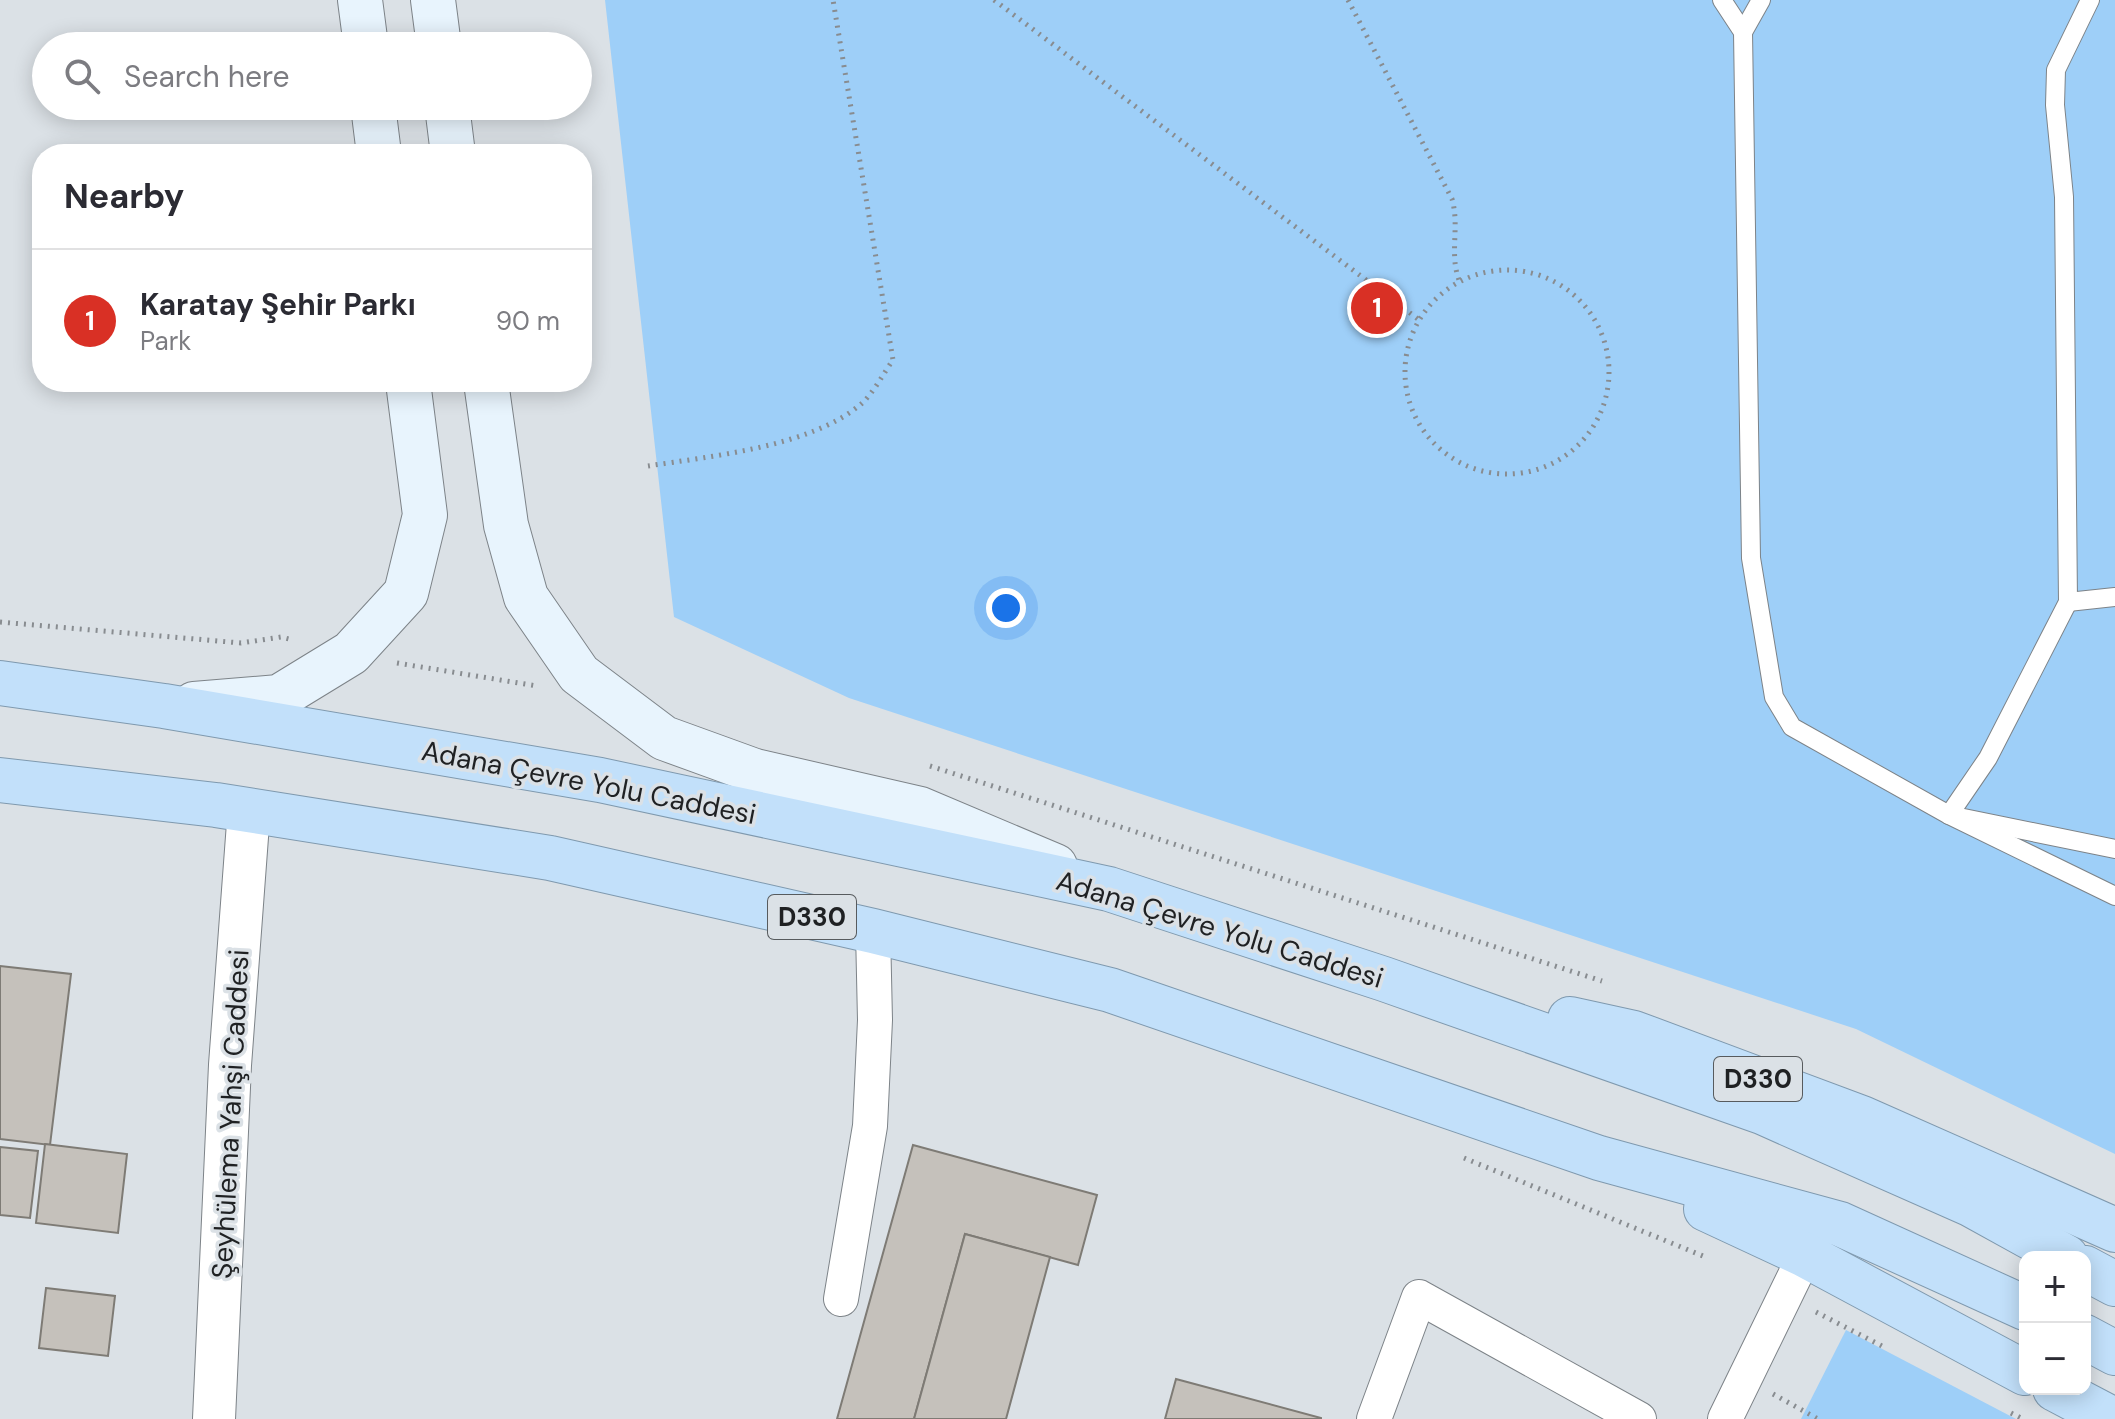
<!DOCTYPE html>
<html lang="en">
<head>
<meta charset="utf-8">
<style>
	body { margin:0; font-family:"DM Sans",sans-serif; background:#f7f7f7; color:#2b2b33 }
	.controls { position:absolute; right:24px; bottom:24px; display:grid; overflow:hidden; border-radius:16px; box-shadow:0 4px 20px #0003 }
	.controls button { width:72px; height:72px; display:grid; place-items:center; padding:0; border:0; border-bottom:2px solid #e1e1e2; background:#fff; color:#2b2b33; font:40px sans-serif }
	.you { position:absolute; left:1006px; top:608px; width:28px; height:28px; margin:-20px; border:6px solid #fff; border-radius:50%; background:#1a73e8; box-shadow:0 0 0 12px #1a73e833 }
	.badge { display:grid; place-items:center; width:52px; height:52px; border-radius:50%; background:#d93025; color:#fff; font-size:26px; font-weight:700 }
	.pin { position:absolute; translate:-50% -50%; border:4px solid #fff; box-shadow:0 2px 8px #0006 }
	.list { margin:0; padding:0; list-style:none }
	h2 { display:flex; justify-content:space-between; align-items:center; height:104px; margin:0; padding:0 32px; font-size:34px }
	h2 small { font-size:26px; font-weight:400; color:#7c7c81 }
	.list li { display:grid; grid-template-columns:52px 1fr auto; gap:24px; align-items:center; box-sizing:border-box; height:144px; padding:0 32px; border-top:2px solid #e1e1e2 }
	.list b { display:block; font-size:30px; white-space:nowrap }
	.list p { margin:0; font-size:26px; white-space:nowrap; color:#7c7c81 }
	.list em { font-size:26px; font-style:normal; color:#7c7c81 }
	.icon { flex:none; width:44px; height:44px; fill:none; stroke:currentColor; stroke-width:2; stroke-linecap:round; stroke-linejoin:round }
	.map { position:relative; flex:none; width:2115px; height:1419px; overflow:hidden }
	.search { position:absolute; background:#fff; box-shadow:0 4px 20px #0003; left:32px; top:32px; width:560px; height:88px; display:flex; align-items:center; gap:20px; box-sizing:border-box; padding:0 28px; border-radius:44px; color:#7c7c81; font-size:30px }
	.panel { position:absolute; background:#fff; box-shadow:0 4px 20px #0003; left:32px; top:144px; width:560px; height:248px; border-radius:32px }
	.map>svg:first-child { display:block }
	.green { fill:#9ecff8 }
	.building { fill:#c5c1bb; stroke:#7e7b75; stroke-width:2 }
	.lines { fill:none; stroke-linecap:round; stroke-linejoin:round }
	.service-casing { stroke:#7d8388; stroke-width:20 }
	.minor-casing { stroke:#7d8388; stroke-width:36 }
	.tertiary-casing { stroke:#7d8388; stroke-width:44 }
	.secondary-casing { stroke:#7d8388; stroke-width:46 }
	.trunk-casing { stroke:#7f99ae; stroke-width:46 }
	.path { stroke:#888c90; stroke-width:5; stroke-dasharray:2 6; stroke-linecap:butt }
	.service { stroke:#fff; stroke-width:18 }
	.minor { stroke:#fff; stroke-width:34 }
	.tertiary { stroke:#fff; stroke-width:42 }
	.secondary { stroke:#e8f4fd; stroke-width:44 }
	.trunk { stroke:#c2e0fa; stroke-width:44 }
	.labels { text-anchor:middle; stroke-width:7; stroke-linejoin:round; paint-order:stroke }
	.shield { fill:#dbe1e6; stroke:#575b5e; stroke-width:2 }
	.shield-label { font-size:26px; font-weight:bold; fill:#1f2123 }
	.street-label { font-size:28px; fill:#1f2123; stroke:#dbe1e6 }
</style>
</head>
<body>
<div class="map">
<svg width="2115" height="1419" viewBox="0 0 2115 1419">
	<rect width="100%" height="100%" fill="#dbe1e6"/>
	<g class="green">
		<path d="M605 0H2115V1154L1856 1029 849 698 674 617Z"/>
		<path d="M1846 1330 2016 1419H1801Z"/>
	</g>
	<g class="building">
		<path d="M0 966 71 974 50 1145 0 1139Z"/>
		<path d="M45 1144 127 1154 118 1233 36 1223Z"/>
		<path d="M913 1145 1097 1195 1078 1265 965 1234 914 1419H837Z"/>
		<path d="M0 1147 38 1151 30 1218 0 1215Z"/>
		<path d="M965 1234 1050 1257 1006 1419H914Z"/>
		<path d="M46 1288 115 1296 108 1356 39 1348Z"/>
		<path d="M1176 1379 1321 1418V1419H1165Z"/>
	</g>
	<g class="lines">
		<g class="service-casing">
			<g id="service">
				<path d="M1722 0 1743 32 1751 558 1774 697 1792 727 1949 815 2115 896"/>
				<path d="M2090 0 2056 70 2055 105 2064 197 2068 602 2115 597"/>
				<path d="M1743 32 1761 0"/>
				<path d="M2068 602 1988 758 1949 815 2115 849"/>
			</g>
		</g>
		<g class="minor-casing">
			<g id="minor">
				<path d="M841 1299 870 1126 875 1020 873 931"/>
				<path d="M1374 1419 1419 1297 1639 1419"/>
				<path d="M1725 1419 1805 1255"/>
			</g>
		</g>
		<g class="tertiary-casing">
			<path id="tertiary" d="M214 1419 230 1065 249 810"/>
		</g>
		<g class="secondary-casing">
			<g id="secondary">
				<path d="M360 0 366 46"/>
				<path d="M433 0 439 46"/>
				<path d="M373 106 379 154"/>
				<path d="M447 106 453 154"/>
				<path d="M486 382 506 525 526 597 579 674 664 738 755 771 920 809 1055 866"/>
				<path d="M194 704 279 697 351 653 406 593 425 515 408 382"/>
			</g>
		</g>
		<g class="trunk-casing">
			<g id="trunk">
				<path d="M0 683 164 706 600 780 1109 889 1384 979 1762 1112 1972 1205 2066 1257"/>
				<path d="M0 780 216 805 550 858 873 931 1110 990 1599 1158 1840 1224 2025 1308"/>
				<path d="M1570 1019 1634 1033 1862 1118 2115 1230"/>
				<path d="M1706 1209 1805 1255 2025 1373"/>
				<path d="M2085 1268 2115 1284"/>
				<path d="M2085 1337 2115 1353"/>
				<path d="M2055 1389 2112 1419"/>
			</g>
		</g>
		<g class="path">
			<path d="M994 0 1418 319"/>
			<path d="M1348 0 1452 199C1460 227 1449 253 1459 280"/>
			<circle cx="1507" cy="372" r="102"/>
			<path d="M648 466C712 456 809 447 860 405 873 394 883 374 893 360L833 0"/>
			<path d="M0 622 241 643 281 637 293 640"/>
			<path d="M397 663 537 686"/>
			<path d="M930 766 1602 981"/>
			<path d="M1464 1158 1703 1256"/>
			<path d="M1816 1312 1882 1346"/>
			<path d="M1773 1394 1818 1419"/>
			<path d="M2011 1413 2023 1419"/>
		</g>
		<use href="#service" class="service"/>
		<use href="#minor" class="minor"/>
		<use href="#tertiary" class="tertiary"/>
		<use href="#secondary" class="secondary"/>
		<use href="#trunk" class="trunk"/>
	</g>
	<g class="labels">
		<g class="shield">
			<rect x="768" y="895" width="88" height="44" rx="6"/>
			<rect x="1714" y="1057" width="88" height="44" rx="6"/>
		</g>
		<g class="shield-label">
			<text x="812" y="926">D330</text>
			<text x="1758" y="1088">D330</text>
		</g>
		<g class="street-label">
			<text transform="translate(589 782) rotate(11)" y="10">Adana Çevre Yolu Caddesi</text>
			<text transform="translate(1220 929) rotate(17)" y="10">Adana Çevre Yolu Caddesi</text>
			<text transform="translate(230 1114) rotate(-87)" y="10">Şeyhülema Yahşi Caddesi</text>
		</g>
	</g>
</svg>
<div class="controls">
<button>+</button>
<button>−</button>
</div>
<div class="you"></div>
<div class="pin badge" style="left:1377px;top:308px">1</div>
<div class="search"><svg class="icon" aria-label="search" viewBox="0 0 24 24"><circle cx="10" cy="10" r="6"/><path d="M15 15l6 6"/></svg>Search here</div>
<section class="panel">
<h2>Nearby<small></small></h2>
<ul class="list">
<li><span class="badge">1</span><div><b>Karatay Şehir Parkı</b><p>Park</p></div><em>90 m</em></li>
</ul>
</section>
</div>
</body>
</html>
